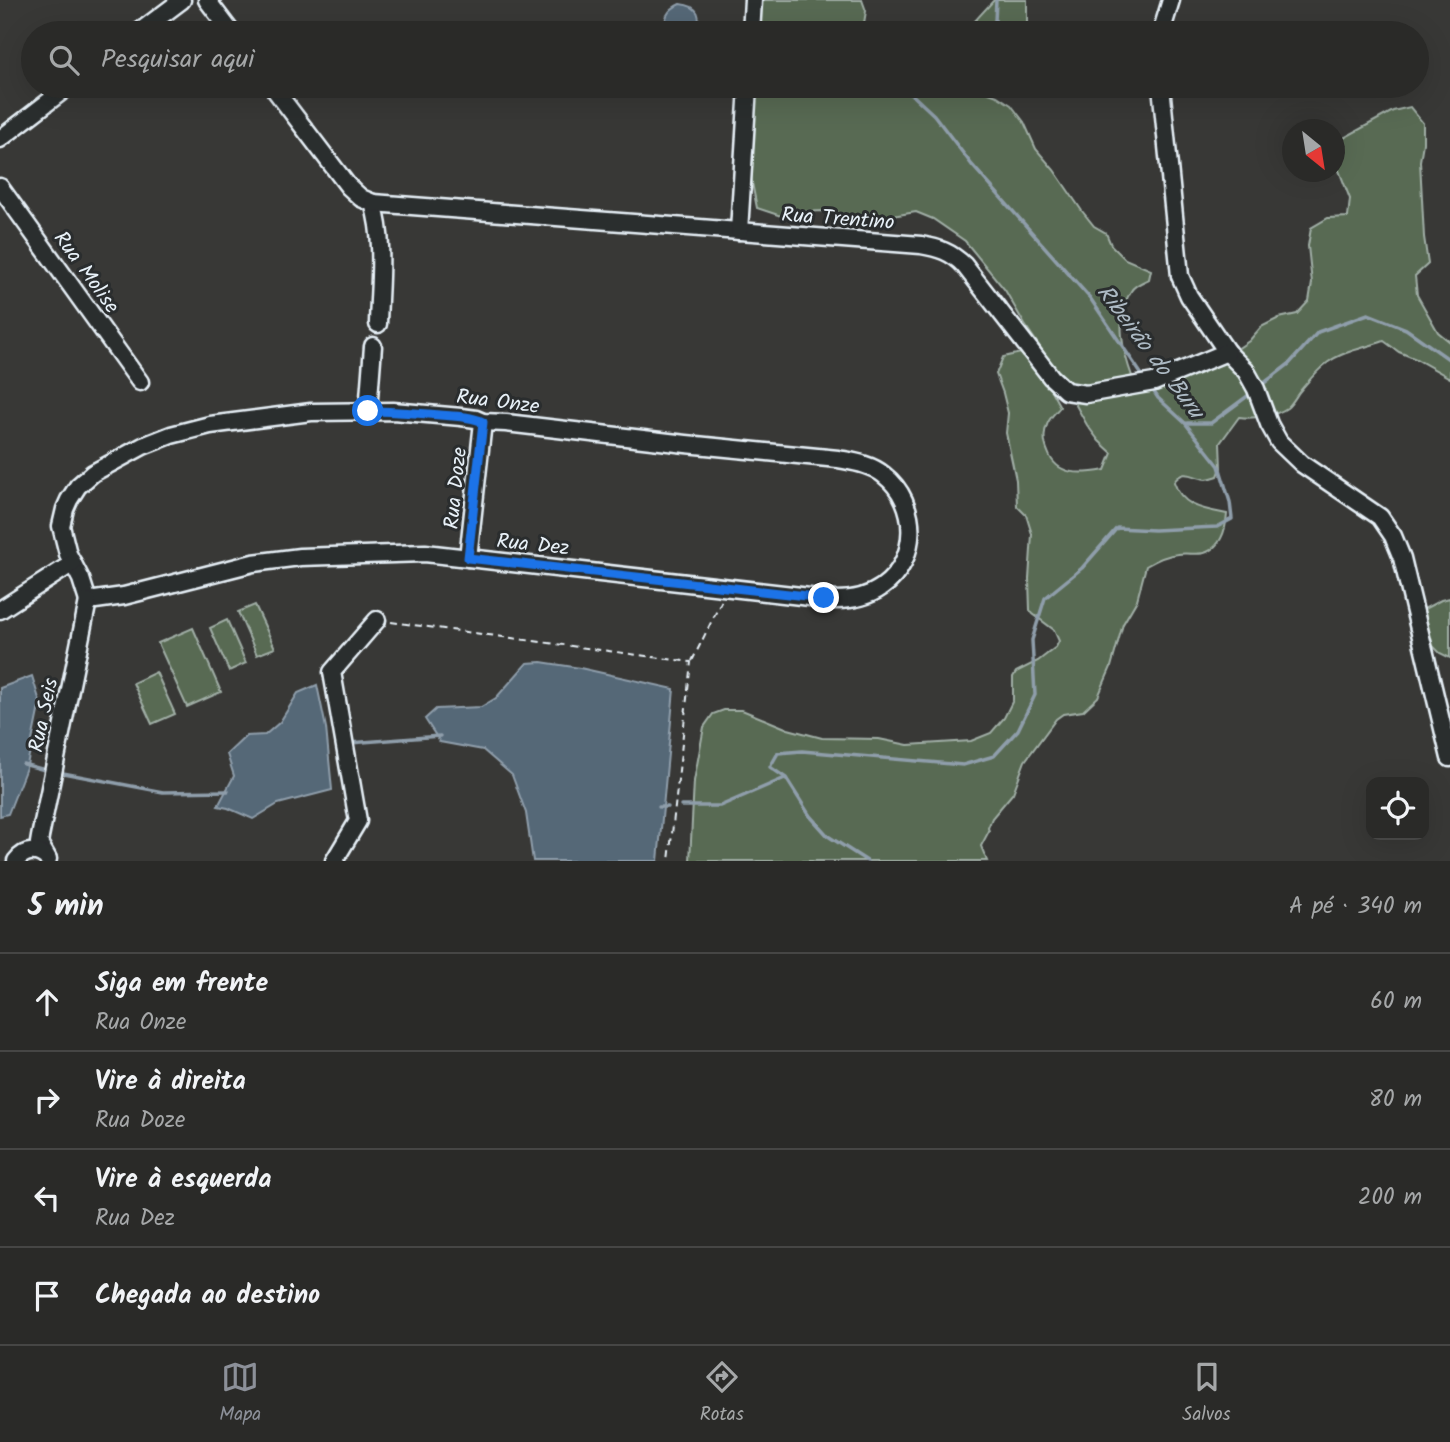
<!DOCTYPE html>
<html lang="pt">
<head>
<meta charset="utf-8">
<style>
	body { margin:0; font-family:Kalam,sans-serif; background:#363634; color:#f1f3f6 }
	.controls { position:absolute; right:21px; bottom:21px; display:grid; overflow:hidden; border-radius:14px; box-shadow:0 7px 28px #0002 }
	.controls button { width:63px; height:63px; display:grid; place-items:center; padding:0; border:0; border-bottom:2px solid #464645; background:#2a2a28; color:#f1f3f6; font:35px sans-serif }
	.compass { position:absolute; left:1282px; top:119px; width:63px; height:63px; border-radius:50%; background:#2a2a28; box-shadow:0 7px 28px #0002; rotate:150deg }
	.stop { position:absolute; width:21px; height:21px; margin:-16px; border:5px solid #1a73e8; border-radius:50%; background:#fff }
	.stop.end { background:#1a73e8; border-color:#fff; box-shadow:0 2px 7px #0008 }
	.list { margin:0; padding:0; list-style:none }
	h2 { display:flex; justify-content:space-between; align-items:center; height:91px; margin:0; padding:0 28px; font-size:30px }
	h2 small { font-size:23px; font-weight:400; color:#a5a7a8 }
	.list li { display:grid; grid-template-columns:46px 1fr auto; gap:21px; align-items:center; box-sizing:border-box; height:98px; padding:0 28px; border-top:2px solid #464645 }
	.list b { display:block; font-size:26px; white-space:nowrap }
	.list p { margin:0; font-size:23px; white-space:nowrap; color:#a5a7a8 }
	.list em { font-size:23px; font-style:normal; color:#a5a7a8 }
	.icon { flex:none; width:38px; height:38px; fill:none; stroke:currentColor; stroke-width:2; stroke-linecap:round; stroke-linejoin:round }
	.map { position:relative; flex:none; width:1450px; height:861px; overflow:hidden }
	.search { position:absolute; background:#2a2a28; box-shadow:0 7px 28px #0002; left:21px; right:21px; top:21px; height:77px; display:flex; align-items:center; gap:18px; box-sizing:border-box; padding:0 24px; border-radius:38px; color:#a5a7a8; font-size:26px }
	.sheet { height:483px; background:#2a2a28 }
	nav { display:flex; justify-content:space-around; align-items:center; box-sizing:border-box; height:98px; border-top:2px solid #464645; background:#2a2a28; font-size:19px; color:#a5a7a8 }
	nav a { display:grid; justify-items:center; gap:4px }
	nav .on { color:#8c9099 }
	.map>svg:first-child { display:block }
	.green { fill:#596a53; stroke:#a0aea6; stroke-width:2 }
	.water { fill:#546777; stroke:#8f9eab; stroke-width:2 }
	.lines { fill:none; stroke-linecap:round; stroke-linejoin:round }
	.stream { stroke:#8f9eab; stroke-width:3.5 }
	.minor-casing { stroke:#e8f1f8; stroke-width:21 }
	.path { stroke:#e8f1f8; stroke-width:2; stroke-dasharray:7 5; stroke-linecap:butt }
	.minor { stroke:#2a2d2e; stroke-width:16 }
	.route { stroke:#1a73e8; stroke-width:9 }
	.labels { text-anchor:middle; stroke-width:6; stroke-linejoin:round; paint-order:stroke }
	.street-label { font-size:21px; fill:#e8f1f8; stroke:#2a2d2e }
	.water-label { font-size:23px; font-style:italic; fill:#adbac4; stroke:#2a2d2e }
</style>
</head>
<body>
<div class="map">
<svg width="1450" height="861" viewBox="0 0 1450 861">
	<rect width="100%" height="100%" fill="#383836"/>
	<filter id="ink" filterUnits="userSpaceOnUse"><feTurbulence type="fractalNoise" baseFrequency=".0143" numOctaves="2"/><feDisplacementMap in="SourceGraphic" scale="14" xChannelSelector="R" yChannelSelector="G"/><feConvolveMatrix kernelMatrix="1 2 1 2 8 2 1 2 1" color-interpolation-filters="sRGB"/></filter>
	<g filter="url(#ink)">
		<g class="green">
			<path d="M754 0H862L866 11 863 29 873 33H751Z"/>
			<path d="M994 0H1027V23L1025 33H966L972 24Z"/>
			<path d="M747 86H970L997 96 1011 105 1024 122 1036 149 1054 170 1082 211 1094 226 1106 233 1111 245 1125 259 1151 270 1149 279C1143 282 1134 285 1131 291 1114 318 1123 352 1133 379L1216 363 1249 341 1261 327 1279 318 1297 314 1309 301 1312 283 1308 246 1311 228 1328 218 1348 217 1350 199 1335 160V154L1340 140 1393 111 1410 107 1423 123V143L1420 161 1424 237 1428 264 1415 276 1417 295 1438 332 1450 342V378L1416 359 1399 352 1384 341C1365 348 1343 351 1327 363 1317 370 1308 382 1300 391 1296 396 1292 404 1287 408 1276 416 1252 419 1239 417L1220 443 1221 468 1218 476C1215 477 1210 479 1206 479 1193 478 1184 467 1174 482 1182 507 1203 509 1227 514 1226 529 1222 545 1207 552 1199 556 1187 552 1178 554 1167 555 1156 560 1146 566L1137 600 1123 624 1111 667 1098 697 1083 711 1063 714 1056 719 1025 761 1013 793 992 818 988 828 989 831 981 846 987 861H690L694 781 704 727 713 714 724 710H742L788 729 822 738 879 739 908 745 971 741 991 733 1004 718 1013 700V677L1016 672 1038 661 1056 647 1059 641 1054 630 1033 614 1030 610 1029 579 1032 534 1026 515 1017 506 1016 480 1006 433 1008 413 1003 393 996 374 1003 357 1021 353 1041 372 1060 407C1056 412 1049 418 1047 425 1043 434 1044 443 1048 452 1057 477 1083 474 1105 470L1112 453 1099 441 1087 425 1059 375 1025 325 1005 290 965 241 933 219 916 212 898 215 860 217 824 211 798 212 781 216 757 208 749 168Z"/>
			<path d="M1450 598V658L1440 653 1431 644 1421 623 1424 609 1441 600Z"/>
			<path d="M255 605 275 648 257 655 238 612Z"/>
			<path d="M227 620 246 663 229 671 210 628Z"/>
			<path d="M193 628 221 692 187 707 158 643Z"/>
			<path d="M156 672 175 714 152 724 133 683Z"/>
		</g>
		<g class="water">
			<path d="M680 4C700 6 701 16 697 33H665C664 19 666 10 680 4Z"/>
			<path d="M541 662 580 668 674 689 658 861H533L526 813 512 775 483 750 440 742 425 719 436 709 481 707 496 698 527 663Z"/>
			<path d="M32 676 40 702 27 765 8 814 0 816V688Z"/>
			<path d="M317 685 326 728 332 790 278 804 253 819 228 808 218 806 234 776 227 754 246 736 265 735 280 722 298 693Z"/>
		</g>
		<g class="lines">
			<g class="stream">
				<path d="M983 33 995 21 996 0"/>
				<path d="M903 86 934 115 972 165 1090 298 1144 378"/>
				<path d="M1259 387 1289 364 1318 332 1368 314 1406 329 1450 360"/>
				<path d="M1187 423H1211L1253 392"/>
				<path d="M350 743 440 736"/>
				<path d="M23 764 45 770"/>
				<path d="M63 773 163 792 228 791"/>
				<path d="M681 806H720L785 778"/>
				<path d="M659 807H668"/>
				<path d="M867 861 828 836 810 816 786 778 770 767 778 753 802 751 963 765 994 756 1018 730 1035 695 1032 640 1045 598 1082 568 1117 528 1154 530 1217 527 1232 519 1230 502 1219 466 1185 423 1158 398 1151 387"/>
			</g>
			<g class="minor-casing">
				<g id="minor">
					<path d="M207 0 232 33"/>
					<path d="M138 33 182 0"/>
					<path d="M751 33 753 0"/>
					<path d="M1161 33 1171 0"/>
					<path d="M272 86 348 186 361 198 373 203C385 242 379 284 378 324"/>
					<path d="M1161 86 1180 276 1189 296 1227 352 1246 371 1256 389 1269 424 1279 442 1302 464 1380 517 1393 536 1402 558 1450 758"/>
					<path d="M0 139 69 86"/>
					<path d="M0 187 140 382"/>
					<path d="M373 203 921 245C939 248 951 252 964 265L1051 377 1066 391 1086 394 1154 382 1227 352"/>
					<path d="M739 231 748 86"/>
					<path d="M368 411 373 346"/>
					<path d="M393 411 461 417 476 419 483 422 506 423 686 444 838 459C854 462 871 464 884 475 920 503 919 561 882 587 868 597 852 600 836 600L425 553 300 557 253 563 124 596 88 601 81 579 68 554 61 526 65 509 69 500 78 486 93 473 143 446 171 435 210 425 311 412Z"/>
					<path d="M468 558 483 422"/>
					<path d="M0 610 73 563"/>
					<path d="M47 857 39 843 40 837 88 601"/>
					<path d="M16 861C25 849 38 849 48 859"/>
					<path d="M334 861 358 821 332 672 377 620"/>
				</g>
			</g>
			<g class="path">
				<path d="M391 622 691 662 669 861"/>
				<path d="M692 661 722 600"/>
			</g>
			<use href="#minor" class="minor"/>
		</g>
	</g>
	<g class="lines" filter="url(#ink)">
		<path class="route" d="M368 411C392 411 416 413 440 415 454 416 470 416 483 422L468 558 824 598"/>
	</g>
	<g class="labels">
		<g class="street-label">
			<text transform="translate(838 218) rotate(4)" y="7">Rua Trentino</text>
			<text transform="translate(87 272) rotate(54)" y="7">Rua Molise</text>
			<text transform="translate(498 401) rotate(7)" y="7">Rua Onze</text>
			<text transform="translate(455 488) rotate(-84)" y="7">Rua Doze</text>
			<text transform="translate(533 544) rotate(6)" y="7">Rua Dez</text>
			<text transform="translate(43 715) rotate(-78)" y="7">Rua Seis</text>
		</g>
		<g class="water-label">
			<text transform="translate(1151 351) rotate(53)" y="8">Ribeirão do Buru</text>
		</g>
	</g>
</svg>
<div class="controls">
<button><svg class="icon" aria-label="locate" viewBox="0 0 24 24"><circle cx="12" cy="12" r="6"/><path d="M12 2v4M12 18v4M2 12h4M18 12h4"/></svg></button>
</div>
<svg class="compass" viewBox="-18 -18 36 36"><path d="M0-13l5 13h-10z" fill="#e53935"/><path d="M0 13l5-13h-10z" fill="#a5a7a8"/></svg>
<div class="stop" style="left:368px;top:411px"></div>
<div class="stop end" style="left:824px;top:598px"></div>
<div class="search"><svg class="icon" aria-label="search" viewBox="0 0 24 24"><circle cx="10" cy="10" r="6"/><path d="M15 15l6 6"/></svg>Pesquisar aqui</div>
</div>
<section class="sheet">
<h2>5 min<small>A pé · 340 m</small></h2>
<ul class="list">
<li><svg class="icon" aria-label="ahead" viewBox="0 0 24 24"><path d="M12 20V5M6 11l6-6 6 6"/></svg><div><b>Siga em frente</b><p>Rua Onze</p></div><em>60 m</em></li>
<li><svg class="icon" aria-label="right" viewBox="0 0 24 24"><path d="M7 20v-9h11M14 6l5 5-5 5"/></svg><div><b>Vire à direita</b><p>Rua Doze</p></div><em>80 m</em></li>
<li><svg class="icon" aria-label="left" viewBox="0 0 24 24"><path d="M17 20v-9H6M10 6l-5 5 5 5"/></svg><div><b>Vire à esquerda</b><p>Rua Dez</p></div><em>200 m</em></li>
<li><svg class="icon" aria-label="arrive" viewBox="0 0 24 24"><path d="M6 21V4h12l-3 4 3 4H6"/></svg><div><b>Chegada ao destino</b></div></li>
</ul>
</section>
<nav>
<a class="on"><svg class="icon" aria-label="map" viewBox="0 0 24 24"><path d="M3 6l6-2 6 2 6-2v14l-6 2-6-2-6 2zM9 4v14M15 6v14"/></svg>Mapa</a>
<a><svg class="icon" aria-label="directions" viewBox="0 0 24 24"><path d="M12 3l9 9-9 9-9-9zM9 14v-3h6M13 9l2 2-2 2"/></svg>Rotas</a>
<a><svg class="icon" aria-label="saved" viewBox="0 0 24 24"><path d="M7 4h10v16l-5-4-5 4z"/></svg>Salvos</a>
</nav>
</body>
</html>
